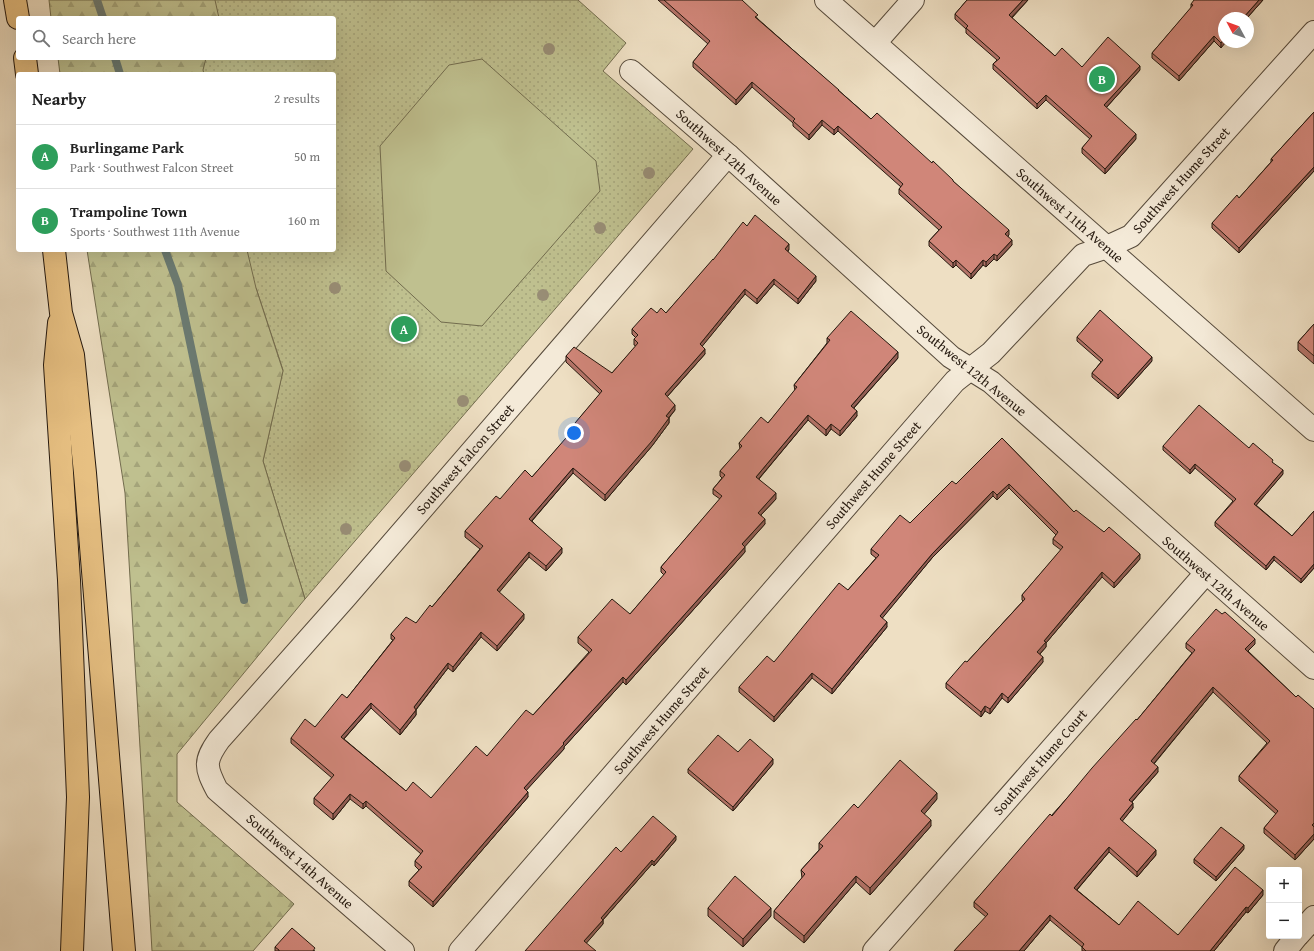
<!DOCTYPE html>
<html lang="en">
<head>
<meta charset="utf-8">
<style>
	body { margin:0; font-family:"Gentium Book Plus",serif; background:#f6f6f6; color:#222 }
	.controls { position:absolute; right:12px; bottom:12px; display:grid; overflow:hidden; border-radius:4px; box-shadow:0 4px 16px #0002 }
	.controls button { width:36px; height:36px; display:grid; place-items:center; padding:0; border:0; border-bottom:1px solid #e0e0e0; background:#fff; color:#222; font:20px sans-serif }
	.compass { position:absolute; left:1218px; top:12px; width:36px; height:36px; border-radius:50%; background:#fff; box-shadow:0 4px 16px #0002; rotate:311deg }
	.you { position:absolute; left:574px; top:433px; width:14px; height:14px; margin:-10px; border:3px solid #fff; border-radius:50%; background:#1a73e8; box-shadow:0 0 0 6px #1a73e833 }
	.badge { display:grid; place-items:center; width:26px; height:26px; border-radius:50%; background:#8f2418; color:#fff; font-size:13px; font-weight:700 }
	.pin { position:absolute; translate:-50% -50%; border:2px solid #fff; box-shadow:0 1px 4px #0006 }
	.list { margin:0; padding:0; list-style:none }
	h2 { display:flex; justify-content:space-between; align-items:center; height:52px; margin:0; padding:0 16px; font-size:17px }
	h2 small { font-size:13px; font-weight:400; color:#767676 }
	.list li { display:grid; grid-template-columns:26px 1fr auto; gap:12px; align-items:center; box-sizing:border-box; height:64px; padding:0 16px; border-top:1px solid #e0e0e0 }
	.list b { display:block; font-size:15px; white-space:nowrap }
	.list p { margin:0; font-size:13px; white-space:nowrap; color:#767676 }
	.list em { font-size:13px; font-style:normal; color:#767676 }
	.icon { flex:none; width:22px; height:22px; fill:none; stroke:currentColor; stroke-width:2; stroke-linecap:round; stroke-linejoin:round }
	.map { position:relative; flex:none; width:1314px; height:951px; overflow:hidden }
	.search { position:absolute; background:#fff; box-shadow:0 4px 16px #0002; left:16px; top:16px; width:320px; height:44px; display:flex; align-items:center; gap:10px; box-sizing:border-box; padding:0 14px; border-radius:4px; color:#767676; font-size:15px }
	.panel { position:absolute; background:#fff; box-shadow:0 4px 16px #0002; left:16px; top:72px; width:320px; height:180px; border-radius:4px }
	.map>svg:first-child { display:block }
	.grass { fill:url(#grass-dots); stroke:#726c4e }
	.forest { fill:url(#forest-firs); stroke:#726c4e }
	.pitch { fill:#bfc08f; stroke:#726c4e }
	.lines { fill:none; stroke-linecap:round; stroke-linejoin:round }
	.stream { stroke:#6a7a72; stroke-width:8 }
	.minor-casing { stroke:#564a3b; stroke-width:24 }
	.highway-casing { stroke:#24180e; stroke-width:24 }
	.minor { stroke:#f4ead8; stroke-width:22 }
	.highway { stroke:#e7c082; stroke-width:22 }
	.tree { fill:#988d75 }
	.wall { fill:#b37368; stroke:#24180e }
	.shaded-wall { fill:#925e55; stroke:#24180e }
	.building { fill:#d08679; stroke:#24180e }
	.labels { text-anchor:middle; stroke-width:4; stroke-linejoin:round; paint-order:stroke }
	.street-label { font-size:14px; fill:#24180e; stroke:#f4ead8 }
</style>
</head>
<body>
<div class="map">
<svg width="1314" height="951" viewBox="0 0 1314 951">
	<defs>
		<pattern id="grass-dots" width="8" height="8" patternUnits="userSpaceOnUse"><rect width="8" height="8" fill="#bfc08f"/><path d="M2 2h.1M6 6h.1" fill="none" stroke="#a4a47a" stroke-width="1.8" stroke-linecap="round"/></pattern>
		<pattern id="forest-firs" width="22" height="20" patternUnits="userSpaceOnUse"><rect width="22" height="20" fill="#bfc08f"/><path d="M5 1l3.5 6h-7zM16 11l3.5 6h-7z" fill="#a4a47a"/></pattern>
	</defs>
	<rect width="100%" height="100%" fill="#eedfc3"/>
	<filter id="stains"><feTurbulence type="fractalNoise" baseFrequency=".005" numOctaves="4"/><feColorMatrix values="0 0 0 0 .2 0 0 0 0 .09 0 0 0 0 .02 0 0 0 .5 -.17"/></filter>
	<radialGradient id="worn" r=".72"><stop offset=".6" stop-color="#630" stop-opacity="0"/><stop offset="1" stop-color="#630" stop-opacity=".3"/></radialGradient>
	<path class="grass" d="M134 0H578L626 43 603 71 693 149 305 599 263 461 283 370 256 288 192 250H334V74H151L148 58H334V18H139Z"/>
	<g class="forest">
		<path d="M49 0H215L219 18H51Z"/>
		<path d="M58 58H206L203 70 204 74H60Z"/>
		<path d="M87 250H247L256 288 283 371 263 461 305 599 177 754V802L294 904 253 951H152L125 493Z"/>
	</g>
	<path class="pitch" d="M482 59 596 161 600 191 482 326 441 322 386 271 380 146 449 65Z"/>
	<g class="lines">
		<g class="stream">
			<path d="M97 0 103 18"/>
			<path d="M115 58 120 74"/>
			<path d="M165 250 178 285 244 600"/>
		</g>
		<g class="minor-casing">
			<g id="minor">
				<path d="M826 0 1314 430"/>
				<path d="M875 43 913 0"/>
				<path d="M631 71 728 155 951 357 991 382 1314 668"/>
				<path d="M1299 934 1314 917"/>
				<path d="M403 951 217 790C205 767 204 761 219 740L345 598 728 155"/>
				<path d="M460 951 955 381 991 353 1083 255 1107 247 1131 236 1314 32"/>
				<path d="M874 951 1206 573"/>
				<path d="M1285 951 1297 936"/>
			</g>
		</g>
		<g class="highway-casing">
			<g id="highway">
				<path d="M15 0 18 18"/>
				<path d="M25 58 27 74"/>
				<path d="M54 250 61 313 73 355 85 473 124 951"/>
				<path d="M59 323 55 365 69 580 78 797 72 951"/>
			</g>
		</g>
		<use href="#minor" class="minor"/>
		<use href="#highway" class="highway"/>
	</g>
	<g class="tree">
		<circle cx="549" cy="49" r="6"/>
		<circle cx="649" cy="173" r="6"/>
		<circle cx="600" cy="228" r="6"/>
		<circle cx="335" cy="288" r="6"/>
		<circle cx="543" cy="295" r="6"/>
		<circle cx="463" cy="401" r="6"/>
		<circle cx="405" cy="466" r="6"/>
		<circle cx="346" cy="529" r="6"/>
	</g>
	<g class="wall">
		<path d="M658 0H742L758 19 871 119 953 181 1009 235 1008 236 1012 245 997 261 994 259 986 267 983 265 971 279 956 265 953 268 929 246V241L939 230 899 194V189L901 187 838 131 834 135 822 125 809 140 793 126V123L752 87 736 105 693 67V62L708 44Z"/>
		<path d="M967 0H1028L1012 18 1055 56 1082 67 1140 70 1106 108 1136 139 1105 174 1082 153V148L1090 139 1046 100 1037 109 993 69V64L997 60 966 33V29L955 19V14Z"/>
		<path d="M1263 0 1247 18H1224L1221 48 1214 41 1179 81 1152 58V53L1191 8V4Z"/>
		<path d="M1314 112V171L1239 253 1212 228V223L1239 198 1271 162V159Z"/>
		<path d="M747 226 789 249 788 252 816 281 798 304 774 284 757 304 745 294 702 346 705 354 667 397 675 410 669 418V423L652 446 605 501 573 473 532 521 562 553 546 571 529 557 499 592 524 619 497 651 481 637 453 672 448 668 416 710V715L400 735 371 708 344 739 406 791 431 798 487 756 533 715 589 652 578 643V637L630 614 664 575 661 572V567L720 499 713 494V489L722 478 720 476V471L740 449 739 443 768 423 795 391 794 385 827 343V338L898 358 854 408 857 416 840 436 831 429 826 436 808 420 759 479 776 499 761 515 765 524 744 547 745 552 626 685 623 682 564 747V749L526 790 528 797 433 907 409 886V881L419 870 415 866V861L421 854 366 806 363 809 350 799 333 820 314 804V798L332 778 291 743V738L315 727 347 698 393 640 391 639V634L416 623 432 607 480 549 465 537V531L500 499 532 477 570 434V429L600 394 566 362V356L612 373 636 346 634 345V339L636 338 632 334V329L657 313H666L713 260Z"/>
		<path d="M1314 324V364L1298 350V342Z"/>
		<path d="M1077 337 1152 361 1118 399 1092 377V373L1101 362 1077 341Z"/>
		<path d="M1002 438 1074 512 1104 532 1140 559 1114 588 1102 577 1046 643V647L1040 654 1043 662 1008 703 1002 698 990 714 985 711 981 717 946 688V683L967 662 1023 601 1022 600V595L1061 550 1053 544V539L1056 535 1009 488 997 500 993 496 932 558 882 618 887 627 832 694 812 678 774 722 739 692V687L774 662 848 590 876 558 871 554V549L910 523 956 484Z"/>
		<path d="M1163 446 1249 448 1273 463 1283 474 1256 505 1292 536 1314 511V568L1301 583 1274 560 1266 570 1215 526V522L1233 501 1195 468 1190 474 1163 450Z"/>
		<path d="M1186 643 1255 644 1248 651 1296 697 1314 709V839L1295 860 1264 833V828L1276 814 1239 781V776L1267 743 1213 692 1154 764 1158 772 1132 802 1133 808 1122 821 1156 855 1137 877 1109 852 1077 890 1119 925 1178 935 1263 895 1248 913 1246 912 1214 951H1082V947L1050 920 1024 951H954L986 917 974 907V902L1137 720 1192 653 1186 648Z"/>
		<path d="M738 752 773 764 733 811 688 773V769Z"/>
		<path d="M937 799 924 814 931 826 870 895 856 882 804 943 774 918V911L802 878 801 870 819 850V843L858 808Z"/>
		<path d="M676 840 654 866 652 864 603 920V924L586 943 525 951Z"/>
		<path d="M1244 849 1216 881 1194 863V859Z"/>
		<path d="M708 908 771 916 743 947 708 916Z"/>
		<path d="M275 947 315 951H275Z"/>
	</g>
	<g class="shaded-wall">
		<path d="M1023 0H1028L1009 20V15Z"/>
		<path d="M1259 0H1263L1247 18H1243Z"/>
		<path d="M1214 36V41L1179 81V76Z"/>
		<path d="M1224 39V42H1226L1221 48V43Z"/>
		<path d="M1140 66V70L1104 110V105Z"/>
		<path d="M752 82V87L736 105V100Z"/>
		<path d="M1046 95V100L1037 109V104Z"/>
		<path d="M822 120V125L809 140V135Z"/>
		<path d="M838 126V131L834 135V130Z"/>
		<path d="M1136 134V139L1105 174V169Z"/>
		<path d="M1314 167V171L1239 253V248Z"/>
		<path d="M1009 230V235L1005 239V234Z"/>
		<path d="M1012 240V245L997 261V256Z"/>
		<path d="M789 244V249L785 255V249Z"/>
		<path d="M994 254V259L986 267V262Z"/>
		<path d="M956 260V265L953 268V263Z"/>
		<path d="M983 260V265L971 279V274Z"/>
		<path d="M816 276V281L798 304V299Z"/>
		<path d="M774 279V284L757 304V299Z"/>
		<path d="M745 289V294L700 349V344Z"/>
		<path d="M705 349V354L665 399V394Z"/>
		<path d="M898 352V358L851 411V406Z"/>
		<path d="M1152 357V361L1118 399V395Z"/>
		<path d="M675 405V410L666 421V416Z"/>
		<path d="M857 411V416L840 436V431Z"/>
		<path d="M808 415V420L756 482V477Z"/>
		<path d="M669 418V423L652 446 605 501V495Z"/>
		<path d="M831 424V429L826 436V430Z"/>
		<path d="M1195 464V468L1190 474V470Z"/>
		<path d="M573 468V473L529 524V519Z"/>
		<path d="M1283 470V474L1254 508V504Z"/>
		<path d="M1009 484V488L997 500V495Z"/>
		<path d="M993 491V496L932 558 880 621V616L932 554Z"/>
		<path d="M776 493V499L758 518V513Z"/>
		<path d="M765 519V524L742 550V544Z"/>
		<path d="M745 547V552L626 685V680Z"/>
		<path d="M562 548V553L546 571V566Z"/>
		<path d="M529 552V557L497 595V590Z"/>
		<path d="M1140 554V559L1114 588V583Z"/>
		<path d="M1274 556V560L1266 570V566Z"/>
		<path d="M1314 564V568L1301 583V579Z"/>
		<path d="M1102 572V577L1046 643V647L1037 657V652L1044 641Z"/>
		<path d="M524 614V619L497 651V646Z"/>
		<path d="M887 622V627L832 694V689Z"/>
		<path d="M481 632V637L453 672V667Z"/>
		<path d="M1255 639V644L1245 654V649Z"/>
		<path d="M1043 657V662L1008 703V698Z"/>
		<path d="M448 663V668L414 712V707Z"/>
		<path d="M812 673V678L774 722V717Z"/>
		<path d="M623 677V682L564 747V749L524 793V788L563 743Z"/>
		<path d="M1213 687V692L1151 767V761Z"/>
		<path d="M1002 693V698L990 714V709Z"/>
		<path d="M371 703V708L341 742V737Z"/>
		<path d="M985 706V711L981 717V712Z"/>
		<path d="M416 710V715L400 735V730Z"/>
		<path d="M773 759V764L733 811V807Z"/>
		<path d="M1158 767V772L1129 805V800Z"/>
		<path d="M528 792V797L433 907V902Z"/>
		<path d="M937 793V799L921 818V811Z"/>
		<path d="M350 794V799L333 820V814Z"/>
		<path d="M366 801V806L363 809V804Z"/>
		<path d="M1133 803V808L1120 824V819Z"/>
		<path d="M931 820V826L870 895V888Z"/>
		<path d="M1314 834V839L1295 860V855Z"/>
		<path d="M676 836V840L654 866V862Z"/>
		<path d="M1244 845V849L1216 881V877Z"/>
		<path d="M1109 847V852L1074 893V888Z"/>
		<path d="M1156 850V855L1137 877V872Z"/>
		<path d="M652 860V864L601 922V918Z"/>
		<path d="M856 876V882L804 943V936Z"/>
		<path d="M1263 890V895L1248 913V908Z"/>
		<path d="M1246 907V912L1214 951H1210Z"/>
		<path d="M771 908V916L743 947V939Z"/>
		<path d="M1050 915V920L1024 951H1019Z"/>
		<path d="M603 920V924L584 946V941Z"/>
	</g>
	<g class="building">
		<path d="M664 0H742L758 15 755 17 839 90H838L871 119 877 113 932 163 933 161 953 180V181L1009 230 1005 234 1012 240 997 256 994 254 986 262 983 260 971 274 956 260 953 263 929 241 942 227 899 189 903 184 838 126 834 130 822 120 809 135 793 121 795 119 752 82 736 100 693 62 710 41Z"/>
		<path d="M967 0H1023L1009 15 1055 56 1062 48 1082 67 1108 37 1140 66 1104 105 1136 134 1105 169 1082 148 1092 136 1046 95 1037 104 993 64 1000 58 966 28 968 26 955 14Z"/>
		<path d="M1194 0H1259L1243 18H1224V39L1221 43 1214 36 1179 76 1152 53 1193 5 1191 4Z"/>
		<path d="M1314 112V167L1239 248 1212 223 1237 195 1239 198 1273 160 1271 159Z"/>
		<path d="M755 215 789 244 785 249 816 276 798 299 774 279 757 299 745 289 700 344 705 349 665 394 675 405 666 416 669 418 652 441 605 495 573 468 529 519 562 548 546 566 529 552 497 590 524 614 497 646 481 632 453 667 448 663 414 707 416 710 400 730 371 703 341 737 406 791 413 782 431 798 476 746 487 756 526 710 533 715 592 650 578 637 612 599 630 614 666 572 661 567 722 496 713 489 725 475 720 471 742 446 739 443 761 417 768 423 797 387 794 385 830 340 827 338 851 311 898 352 851 406 857 411 840 431 831 424 826 430 808 415 756 477 776 493 758 513 765 519 742 544 745 547 626 680 623 677 563 743 564 744 524 788 528 792 433 902 409 881 422 867 415 861 423 851 366 801 363 804 350 794 333 814 314 798 334 775 291 738 305 719 315 727 342 694 347 698 395 638 391 634 406 617 416 623 430 605 432 607 483 546 465 531 496 496 500 499 525 470 532 477 572 431 570 429 602 391 566 356 574 347 612 373 638 343 634 339 638 335 632 329 651 308 657 313 661 308 666 313 713 259V260L743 222 747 226Z"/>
		<path d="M1100 310 1152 357 1118 395 1092 373 1103 360 1077 337Z"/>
		<path d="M1314 324V356L1298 342Z"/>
		<path d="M1199 405 1249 448 1253 443 1273 460 1272 462 1283 470 1254 504 1292 536 1314 511V564L1301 579 1274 556 1266 566 1215 522 1236 499 1195 464 1190 470 1163 446Z"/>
		<path d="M1002 438 1074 512 1076 510 1104 532 1109 527 1140 554 1114 583 1102 572 1044 641 1046 642 1037 652 1043 657 1008 698 1002 693 990 709 985 706 981 712 946 683 965 661 967 662 1025 599 1022 595 1063 547 1053 539 1058 532 1009 484 997 495 993 491 932 554 880 616 887 622 832 689 812 673 774 717 739 687 767 656 774 662 839 583 848 590 879 555 871 549 900 515 910 523 952 481 956 484Z"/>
		<path d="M1216 609 1222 614 1225 612 1255 639 1245 649 1296 697 1298 695 1314 709V823L1312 825 1314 827V834L1295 855 1264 828 1278 811 1239 776 1270 741 1213 687 1151 761 1158 767 1129 800 1133 803 1120 819 1156 850 1137 872 1109 847 1074 888 1119 925 1138 901 1178 935 1235 867 1263 890 1248 908 1246 907 1210 951H1086L1082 947 1084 944 1050 915 1019 951H954L988 914 974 902 1050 814 1052 816 1092 768 1136 719 1137 720 1195 650 1186 643Z"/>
		<path d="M718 735 738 752 750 739 773 759 733 807 688 769Z"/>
		<path d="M900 760 937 793 921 811 931 820 870 888 856 876 804 936 774 911 805 874 801 870 823 846 819 843 854 804 858 808Z"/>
		<path d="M653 816 676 836 654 862 652 860 601 918 603 920 584 941 596 951H525L616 847 621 852Z"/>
		<path d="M1221 827 1244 845 1216 877 1194 859Z"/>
		<path d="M735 876 771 908 743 939 708 908Z"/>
		<path d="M292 928 315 948 313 951H279V950L275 947Z"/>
	</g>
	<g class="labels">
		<g class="street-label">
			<text transform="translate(729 157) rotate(42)" y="5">Southwest 12th Avenue</text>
			<text transform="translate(1181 180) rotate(-48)" y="5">Southwest Hume Street</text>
			<text transform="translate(1070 215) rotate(41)" y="5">Southwest 11th Avenue</text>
			<text transform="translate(972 370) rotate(39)" y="5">Southwest 12th Avenue</text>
			<text transform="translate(465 459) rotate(-49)" y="5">Southwest Falcon Street</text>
			<text transform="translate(873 475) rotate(-49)" y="5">Southwest Hume Street</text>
			<text transform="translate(1216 583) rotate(41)" y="5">Southwest 12th Avenue</text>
			<text transform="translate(661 720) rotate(-49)" y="5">Southwest Hume Street</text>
			<text transform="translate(1040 762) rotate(-49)" y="5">Southwest Hume Court</text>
			<text transform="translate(300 861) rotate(41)" y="5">Southwest 14th Avenue</text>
		</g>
	</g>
	<rect width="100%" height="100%" filter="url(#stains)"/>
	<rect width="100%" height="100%" fill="url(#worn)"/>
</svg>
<div class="controls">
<button>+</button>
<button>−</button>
</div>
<svg class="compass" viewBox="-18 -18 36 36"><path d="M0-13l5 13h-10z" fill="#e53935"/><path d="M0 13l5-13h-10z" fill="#767676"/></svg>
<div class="you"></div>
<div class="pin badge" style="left:404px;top:329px;background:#2e9e5b">A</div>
<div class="pin badge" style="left:1102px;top:79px;background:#2e9e5b">B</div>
<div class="search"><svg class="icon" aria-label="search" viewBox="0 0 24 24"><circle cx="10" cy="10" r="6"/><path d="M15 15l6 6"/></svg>Search here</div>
<section class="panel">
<h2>Nearby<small>2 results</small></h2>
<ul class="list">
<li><span class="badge" style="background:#2e9e5b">A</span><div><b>Burlingame Park</b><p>Park · Southwest Falcon Street</p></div><em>50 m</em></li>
<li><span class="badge" style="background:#2e9e5b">B</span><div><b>Trampoline Town</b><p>Sports · Southwest 11th Avenue</p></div><em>160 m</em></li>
</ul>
</section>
</div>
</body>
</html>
